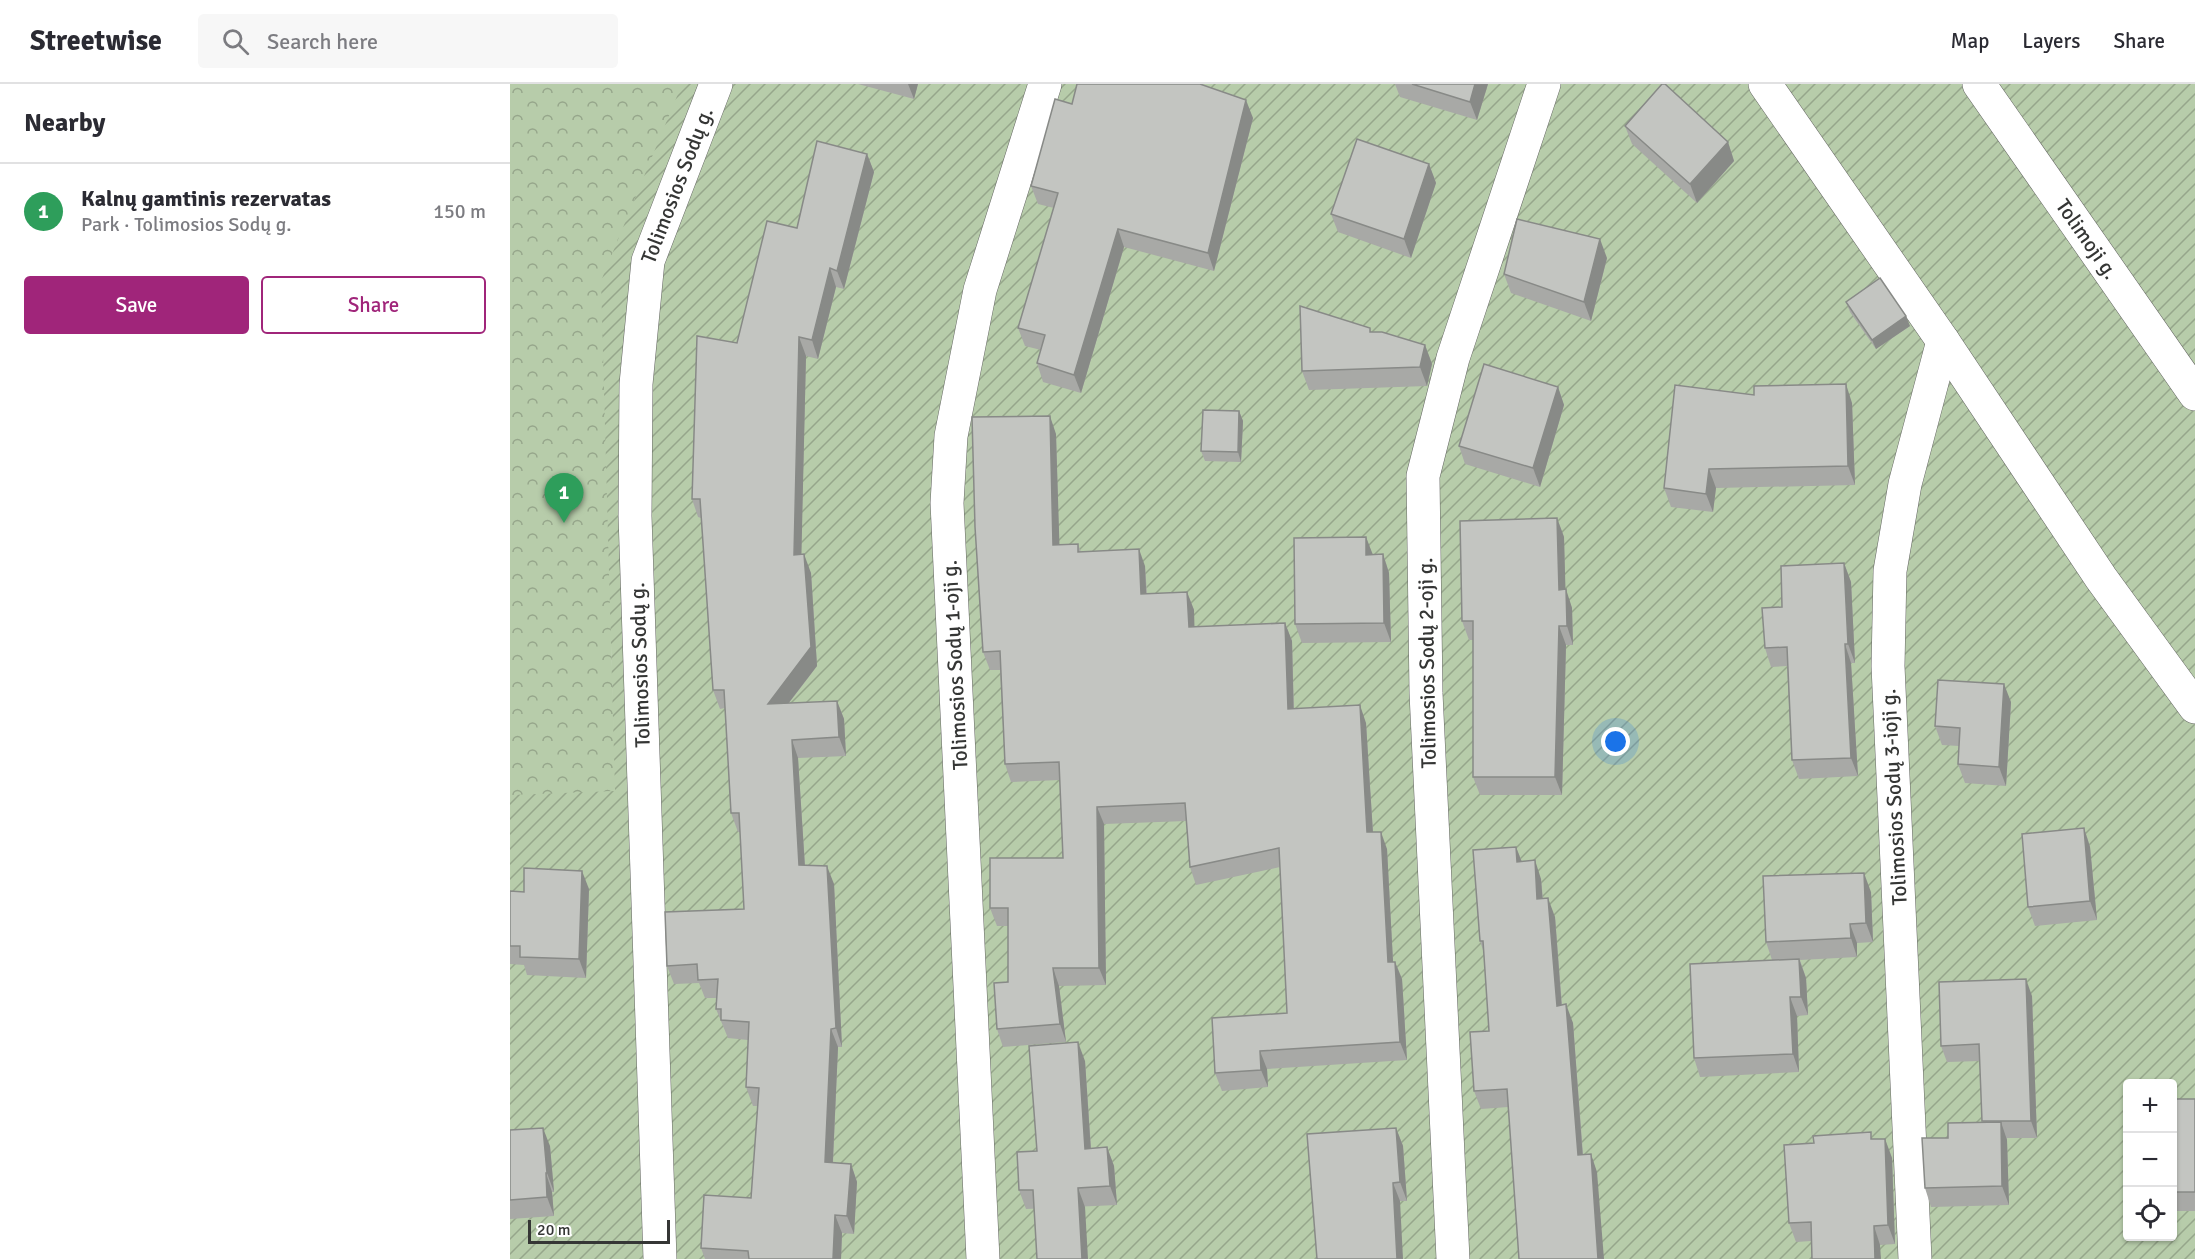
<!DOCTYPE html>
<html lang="en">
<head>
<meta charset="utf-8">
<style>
	body { margin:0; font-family:Signika,sans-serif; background:#f7f7f7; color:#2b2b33 }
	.controls { position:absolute; right:18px; bottom:18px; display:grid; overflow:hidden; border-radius:6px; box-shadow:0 2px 4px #0004 }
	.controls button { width:54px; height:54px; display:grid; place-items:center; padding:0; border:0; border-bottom:2px solid #e1e1e2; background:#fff; color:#2b2b33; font:30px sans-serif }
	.scale { position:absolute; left:18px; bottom:15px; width:142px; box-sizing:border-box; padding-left:6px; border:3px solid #353635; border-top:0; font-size:16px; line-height:21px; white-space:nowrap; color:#353635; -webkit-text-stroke:4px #fff; paint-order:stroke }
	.you { position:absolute; left:1106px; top:658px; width:21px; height:21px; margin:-15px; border:4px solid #fff; border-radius:50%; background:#1a73e8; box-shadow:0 0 0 9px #1a73e833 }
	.badge { display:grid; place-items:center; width:39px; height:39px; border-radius:50%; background:#a0257a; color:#fff; font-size:20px; font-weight:700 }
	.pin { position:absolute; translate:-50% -50px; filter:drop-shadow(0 2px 3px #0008) }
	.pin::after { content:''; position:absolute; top:32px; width:21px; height:18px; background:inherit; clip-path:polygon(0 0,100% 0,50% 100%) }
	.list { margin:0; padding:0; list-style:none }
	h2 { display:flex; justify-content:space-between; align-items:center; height:78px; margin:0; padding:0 24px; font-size:26px }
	h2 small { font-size:20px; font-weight:400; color:#7c7c81 }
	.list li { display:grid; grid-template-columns:39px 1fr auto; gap:18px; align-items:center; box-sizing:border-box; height:96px; padding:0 24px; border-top:2px solid #e1e1e2 }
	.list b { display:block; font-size:22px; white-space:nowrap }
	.list p { margin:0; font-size:20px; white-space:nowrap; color:#7c7c81 }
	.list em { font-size:20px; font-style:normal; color:#7c7c81 }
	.actions { display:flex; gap:12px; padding:18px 24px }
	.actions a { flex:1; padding:14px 0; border:2px solid #a0257a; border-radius:6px; text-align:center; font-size:21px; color:#a0257a }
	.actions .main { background:#a0257a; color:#fff }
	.icon { flex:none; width:33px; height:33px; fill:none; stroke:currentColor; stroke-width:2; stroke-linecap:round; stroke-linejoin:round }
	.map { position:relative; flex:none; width:1685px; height:1175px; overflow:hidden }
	header { display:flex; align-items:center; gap:36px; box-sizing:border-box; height:84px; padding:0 30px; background:#fff; border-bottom:2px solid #e1e1e2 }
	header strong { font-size:28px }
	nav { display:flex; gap:33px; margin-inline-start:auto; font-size:21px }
	.search { width:420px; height:54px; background:#f7f7f7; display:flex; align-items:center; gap:15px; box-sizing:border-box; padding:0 21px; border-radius:6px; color:#7c7c81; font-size:22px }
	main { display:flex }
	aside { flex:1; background:#fff }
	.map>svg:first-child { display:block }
	.forest { fill:url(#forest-crowns) }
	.garden { fill:url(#garden-furrows); fill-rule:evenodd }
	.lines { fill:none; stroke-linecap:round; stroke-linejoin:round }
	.minor-casing { stroke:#646662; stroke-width:34 }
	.minor { stroke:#fff; stroke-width:33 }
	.wall { fill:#a8a9a6 }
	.shaded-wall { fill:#888a87 }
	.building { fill:#c3c5c1; stroke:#888a87; stroke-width:1.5 }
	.labels { text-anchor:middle; stroke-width:6; stroke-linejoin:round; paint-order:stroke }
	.street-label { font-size:21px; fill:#353635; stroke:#fff }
</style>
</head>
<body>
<header>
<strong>Streetwise</strong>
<div class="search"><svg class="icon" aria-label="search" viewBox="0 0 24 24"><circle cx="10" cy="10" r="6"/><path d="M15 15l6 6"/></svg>Search here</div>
<nav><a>Map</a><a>Layers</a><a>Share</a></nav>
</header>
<main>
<aside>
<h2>Nearby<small></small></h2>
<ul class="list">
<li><span class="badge" style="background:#2e9e5b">1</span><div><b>Kalnų gamtinis rezervatas</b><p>Park · Tolimosios Sodų g.</p></div><em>150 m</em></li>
</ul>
<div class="actions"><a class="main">Save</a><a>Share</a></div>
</aside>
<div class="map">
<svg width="1685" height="1175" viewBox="0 0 1685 1175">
	<defs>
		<pattern id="forest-crowns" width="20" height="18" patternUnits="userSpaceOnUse" patternTransform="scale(1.5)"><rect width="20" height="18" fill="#b7ccaa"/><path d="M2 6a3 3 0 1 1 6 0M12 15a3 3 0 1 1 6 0" fill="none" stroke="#96a68b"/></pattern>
		<pattern id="garden-furrows" width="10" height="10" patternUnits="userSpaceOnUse" patternTransform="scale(1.5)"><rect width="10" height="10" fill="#b7ccaa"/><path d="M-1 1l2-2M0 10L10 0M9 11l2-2" fill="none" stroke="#96a68b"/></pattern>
	</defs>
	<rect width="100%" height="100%" fill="#e8ebe6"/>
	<path class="forest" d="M0 0H188L101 552 106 707 0 735Z"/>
	<path class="garden" d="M172 0H1685V1175H0V711L105 707 91 197ZM1618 1000H1662V1152H1618Z"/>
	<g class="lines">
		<g class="minor-casing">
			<g id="minor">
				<path d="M1255 0 1433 257 1591 494 1685 623"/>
				<path id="s1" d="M1469 0 1685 310"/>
				<path id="s2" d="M150 1175 125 432 126 300 138 177 206 0"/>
				<path d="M473 1175 437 419 441 352 470 206 535 0"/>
				<path d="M943 1175 916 609 913 392 943 274 1034 0"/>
				<path d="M1405 1175 1378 582 1380 487 1395 400 1433 257"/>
			</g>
		</g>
		<use href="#minor" class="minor"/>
	</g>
	<g class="wall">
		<path d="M348 0H408L404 15Z"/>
		<path d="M885 0H978L967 36 890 13Z"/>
		<path d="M692 1 743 34 704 187 614 163 571 309 533 298 527 279 531 266 515 262 508 244 544 124 528 120 521 102 562 20Z"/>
		<path d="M1115 42 1218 58 1224 77 1187 119 1122 60Z"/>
		<path d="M357 70 364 88 334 205 326 203 308 275 296 272 291 471 301 489 307 582 279 619 327 617 334 635 336 672 288 674 295 781 324 800 332 963H328L323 1079 341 1080 347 1098 344 1150 332 1149 331 1175H195L191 1164 241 1114 248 1022H243L236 1003 238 956 218 954 206 925 207 914H195L189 899 164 900 157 882 234 825 230 748H228L221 729 215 624 210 625 203 606 191 434 188 433 182 415 227 259Z"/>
		<path d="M919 80 926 99 901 174 828 148 821 130Z"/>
		<path d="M1097 174 1081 237 1001 209 994 190Z"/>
		<path d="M1336 218 1400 242 1366 265 1340 228Z"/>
		<path d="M860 244 861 248 915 261 922 280 917 302 799 306 792 287Z"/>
		<path d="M1048 303 1054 321 1030 403 955 380 949 362Z"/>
		<path d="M1244 311 1342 319 1345 401 1206 404 1203 428 1161 423 1154 404Z"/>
		<path d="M729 327 733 337 731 378 695 377 691 367Z"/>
		<path d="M546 350 549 461 568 460 571 468 635 482 637 510 677 508 684 526V543L775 539 782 557 784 625 856 639 863 748 877 765 883 878H885L892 895 897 976 757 985 758 1003 712 1007 705 989 777 929 770 783 686 801 680 783 676 737 594 740 596 901 549 902 556 958 493 963 487 945 498 898V842H487L480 824 553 774 550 696 501 698 495 680 490 586H480L473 568Z"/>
		<path d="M1047 434 1054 453 1055 505 1062 524 1063 561H1056L1052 711H970L963 693V556H959L952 537Z"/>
		<path d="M856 453 862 470H873L879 489 881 558 792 559 785 540Z"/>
		<path d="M1334 479 1341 498 1345 579H1341L1348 692 1289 695 1282 676 1277 582 1261 583 1255 564 1272 523Z"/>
		<path d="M1501 618 1496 702 1455 699 1448 680 1449 662 1432 661 1425 642Z"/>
		<path d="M1574 744 1580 763 1587 836 1525 842 1518 823Z"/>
		<path d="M1006 763 1012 778 1031 795 1033 815 1045 833 1052 921 1063 939 1073 1070 1087 1088 998 1023 971 1025 964 1007 979 947 974 869 970 857Z"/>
		<path d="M79 805 76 894 17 891 14 881 0 880V807L14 808Z"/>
		<path d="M1361 808 1363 858 1347 859V873L1290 876 1296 894 1298 931 1287 932 1289 988 1190 993 1184 974 1262 876 1256 858Z"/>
		<path d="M1522 912 1527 1054H1497V1056L1499 1121 1421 1123 1415 1104 1438 1054 1473 1038 1470 977 1437 978 1431 962Z"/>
		<path d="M575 977 581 1064 597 1063 604 1082 607 1121 516 1125 509 1106 527 1067Z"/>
		<rect x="1662" y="1015" width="23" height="112"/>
		<path d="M886 1044 893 1062 897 1117H890L807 1175Z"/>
		<path d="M0 1046 40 1062 44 1108H42L44 1132 0 1135Z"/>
		<path d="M1363 1055H1375L1382 1074 1385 1160 1370 1161 1301 1157 1286 1158 1279 1139Z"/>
	</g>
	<g class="shaded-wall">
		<path d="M398 0H408L404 15Z"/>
		<path d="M965 0H978L967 36 960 18Z"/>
		<path d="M736 16 743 34 704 187 698 169Z"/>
		<path d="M1218 58 1224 77 1187 119 1180 100Z"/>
		<path d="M357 70 364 88 334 205 327 187Z"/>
		<path d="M919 80 926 99 901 174 894 155Z"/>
		<path d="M608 145 614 163 571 309 564 291Z"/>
		<path d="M1090 155 1097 174 1081 237 1074 218Z"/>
		<path d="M320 184 326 203 308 275 302 256Z"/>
		<path d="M1396 232 1400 242 1366 265 1362 256Z"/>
		<path d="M289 253 296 272 291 489 284 471Z"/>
		<path d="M915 261 922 280 917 302 910 283Z"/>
		<path d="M1336 300 1342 319 1345 401 1338 382Z"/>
		<path d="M1048 303 1054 321 1030 403 1023 384Z"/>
		<path d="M729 327 733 337 731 378 728 368Z"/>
		<path d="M540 332 546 350 550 479 543 461Z"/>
		<path d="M1199 385 1206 404 1203 428 1196 410Z"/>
		<path d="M1047 434 1054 453 1056 524 1049 506Z"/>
		<path d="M856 453 863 471H856Z"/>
		<path d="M629 465 635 482 637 528 631 510Z"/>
		<path d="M294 470 301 489 307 582 264 638 258 620Z"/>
		<path d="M873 470 879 489 881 558 874 539Z"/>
		<path d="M1334 479 1341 498 1345 579 1338 560Z"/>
		<path d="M1056 505 1062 524 1063 561 1057 542Z"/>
		<path d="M677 508 684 526 685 561 679 543Z"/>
		<path d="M775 539 782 557 784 643 778 625Z"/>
		<path d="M1049 542 1056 561 1052 711 1045 693Z"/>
		<path d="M1335 560 1341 579 1348 692 1341 674Z"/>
		<path d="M1494 600 1501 618 1496 702 1489 683Z"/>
		<path d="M327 617 334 635 336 672 329 653Z"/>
		<path d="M850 621 856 639 864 766 857 748Z"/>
		<path d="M282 656 288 674 296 799 289 781Z"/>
		<path d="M587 723 594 740 596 901 589 884Z"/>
		<path d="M1574 744 1580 763 1587 836 1580 817Z"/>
		<path d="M871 748 877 765 884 896 878 878Z"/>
		<path d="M1006 763 1013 781 1007 778Z"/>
		<path d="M1025 776 1031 795 1034 834 1027 815Z"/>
		<path d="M317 782 324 800 332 963 326 944Z"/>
		<path d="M72 787 79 805 76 894 69 875Z"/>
		<path d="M1354 789 1361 808 1363 858 1356 839Z"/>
		<path d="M1038 814 1045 833 1053 940 1047 922Z"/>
		<path d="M1340 840 1347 859V873L1341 854Z"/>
		<path d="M1289 875 1296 894 1298 931 1291 913Z"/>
		<path d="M885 878 892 895 897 976 890 958Z"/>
		<path d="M543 884 549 902 556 958 550 940Z"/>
		<path d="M1516 895 1522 912 1527 1054 1521 1037Z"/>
		<path d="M1280 913 1287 932 1289 988 1283 970Z"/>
		<path d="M1056 920 1063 939 1074 1089 1068 1071Z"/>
		<path d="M321 945 328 963 322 1096 315 1078Z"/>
		<path d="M568 958 575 977 582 1083 575 1065Z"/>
		<path d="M750 967 757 985 758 1003 751 986Z"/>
		<path d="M1491 1038 1497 1056 1499 1121 1492 1102Z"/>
		<path d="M33 1044 40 1062 44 1108 37 1089Z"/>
		<path d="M886 1044 893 1062 897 1117 890 1098Z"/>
		<path d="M1375 1055 1382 1074 1385 1160 1378 1141Z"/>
		<path d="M597 1063 604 1082 607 1121 600 1102Z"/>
		<path d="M1081 1070 1087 1088 1094 1175H1088Z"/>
		<path d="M341 1080 347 1098 344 1150 337 1132Z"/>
		<path d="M36 1089 42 1108 44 1132 37 1113Z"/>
		<path d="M883 1099 890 1117 893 1175H887Z"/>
		<path d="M568 1104 575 1123 578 1175H572Z"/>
		<path d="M325 1131 332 1149 331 1175H323Z"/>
		<path d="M1364 1142 1370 1161 1371 1175H1365Z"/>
	</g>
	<g class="building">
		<path d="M567 0H690L736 16 698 169 608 145 564 291 527 279 535 251 508 244 548 109 521 102 545 15 562 20Z"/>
		<path d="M902 0H965L960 18Z"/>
		<path d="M1152 0H1155L1218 58 1180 100 1115 42Z"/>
		<path d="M847 55 919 80 894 155 821 130Z"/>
		<path d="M307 57 357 70 327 187 320 184 302 256 289 253 284 471 294 470 301 563 258 620 327 617 329 653 282 656 289 781 317 782 326 944 321 945 315 1078 341 1080 337 1132 325 1131 323 1175H239L238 1167 191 1164 194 1111 241 1114 249 1004 236 1003 239 938 211 936V925H206L208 895 188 896 187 880 157 882 155 828 234 825 229 729H221L214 606H203L190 415H182L187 252 227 259 257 137 287 144Z"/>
		<path d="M1007 135 1090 155 1074 218 994 190Z"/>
		<path d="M1370 194 1396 232 1362 256 1336 218Z"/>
		<path d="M790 222 860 244V248H872L915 261 910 283 792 287Z"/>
		<path d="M974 280 1048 303 1023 384 949 362Z"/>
		<path d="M1336 300 1338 382 1199 385 1196 410 1154 404 1165 301 1244 311V302Z"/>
		<path d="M693 326 729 327 728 368 691 367Z"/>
		<path d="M540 332 543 461 568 460V468L629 465 631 510 677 508 679 543 775 539 778 625 850 621 857 748H871L878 878H885L890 958 750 967 751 986 705 989 702 934 777 929 769 764 680 783 675 719 587 723 589 884H543L550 940 487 945 484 899 498 898V824H480V774H553L549 678 495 680 490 567 473 568 465 443 462 333Z"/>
		<path d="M1047 434 1049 506 1056 505 1057 542H1049L1045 693H963V537H952L950 437Z"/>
		<path d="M856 453V471L873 470 874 539 785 540 784 454Z"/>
		<path d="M1334 479 1338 560H1335L1341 674 1282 676 1277 563 1255 564 1252 524 1272 523 1271 482Z"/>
		<path d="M1428 596 1494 600 1489 683 1448 680 1450 644 1425 642Z"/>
		<path d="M1574 744 1580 817 1518 823 1512 750Z"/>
		<path d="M1006 763 1007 778 1025 776 1027 815 1038 814 1047 922 1056 920 1068 1071 1081 1070 1088 1175H1009L997 1005 964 1007 960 948 979 947 973 857H970L963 766Z"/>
		<path d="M14 784 72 787 69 875 10 873V862H0V807L14 808Z"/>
		<path d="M1354 789 1356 839 1340 840 1341 854 1256 858 1253 792Z"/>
		<path d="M1289 875 1291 913H1280L1283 970 1184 974 1180 880Z"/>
		<path d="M1516 895 1521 1037H1472L1469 960 1431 962 1429 898Z"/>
		<path d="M568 958 575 1065 597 1063 600 1102 568 1104 572 1175H527L523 1106H509L507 1068 527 1067 519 962Z"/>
		<rect x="1662" y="1015" width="23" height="93"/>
		<path d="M1491 1038 1492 1102 1415 1104 1412 1054H1438V1039Z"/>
		<path d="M33 1044 37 1089H36L37 1113 0 1116V1046Z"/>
		<path d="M886 1044 890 1098 883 1099 887 1175H807L797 1050Z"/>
		<path d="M1361 1048V1055H1375L1378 1141 1364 1142 1365 1175H1302L1301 1138 1279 1139 1274 1061 1304 1059 1303 1052Z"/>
	</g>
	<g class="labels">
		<g class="street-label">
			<text dy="7" stroke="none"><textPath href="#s2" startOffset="1080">Tolimosios Sodų g.</textPath></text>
			<text dy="7" stroke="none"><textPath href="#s1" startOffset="189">Tolimoji g.</textPath></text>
			<text transform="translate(917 579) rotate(-91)" y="7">Tolimosios Sodų 2-oji g.</text>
			<text transform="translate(130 581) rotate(-92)" y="7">Tolimosios Sodų g.</text>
			<text transform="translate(445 581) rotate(-93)" y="7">Tolimosios Sodų 1-oji g.</text>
			<text transform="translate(1384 713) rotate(-93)" y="7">Tolimosios Sodų 3-ioji g.</text>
		</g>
	</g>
</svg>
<div class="controls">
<button>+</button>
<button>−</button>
<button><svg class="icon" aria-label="locate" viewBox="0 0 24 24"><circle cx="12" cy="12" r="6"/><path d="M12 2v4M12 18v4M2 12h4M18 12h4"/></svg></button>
</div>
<div class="scale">20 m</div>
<div class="you"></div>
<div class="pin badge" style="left:54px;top:439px;background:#2e9e5b">1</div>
</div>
</main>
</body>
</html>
